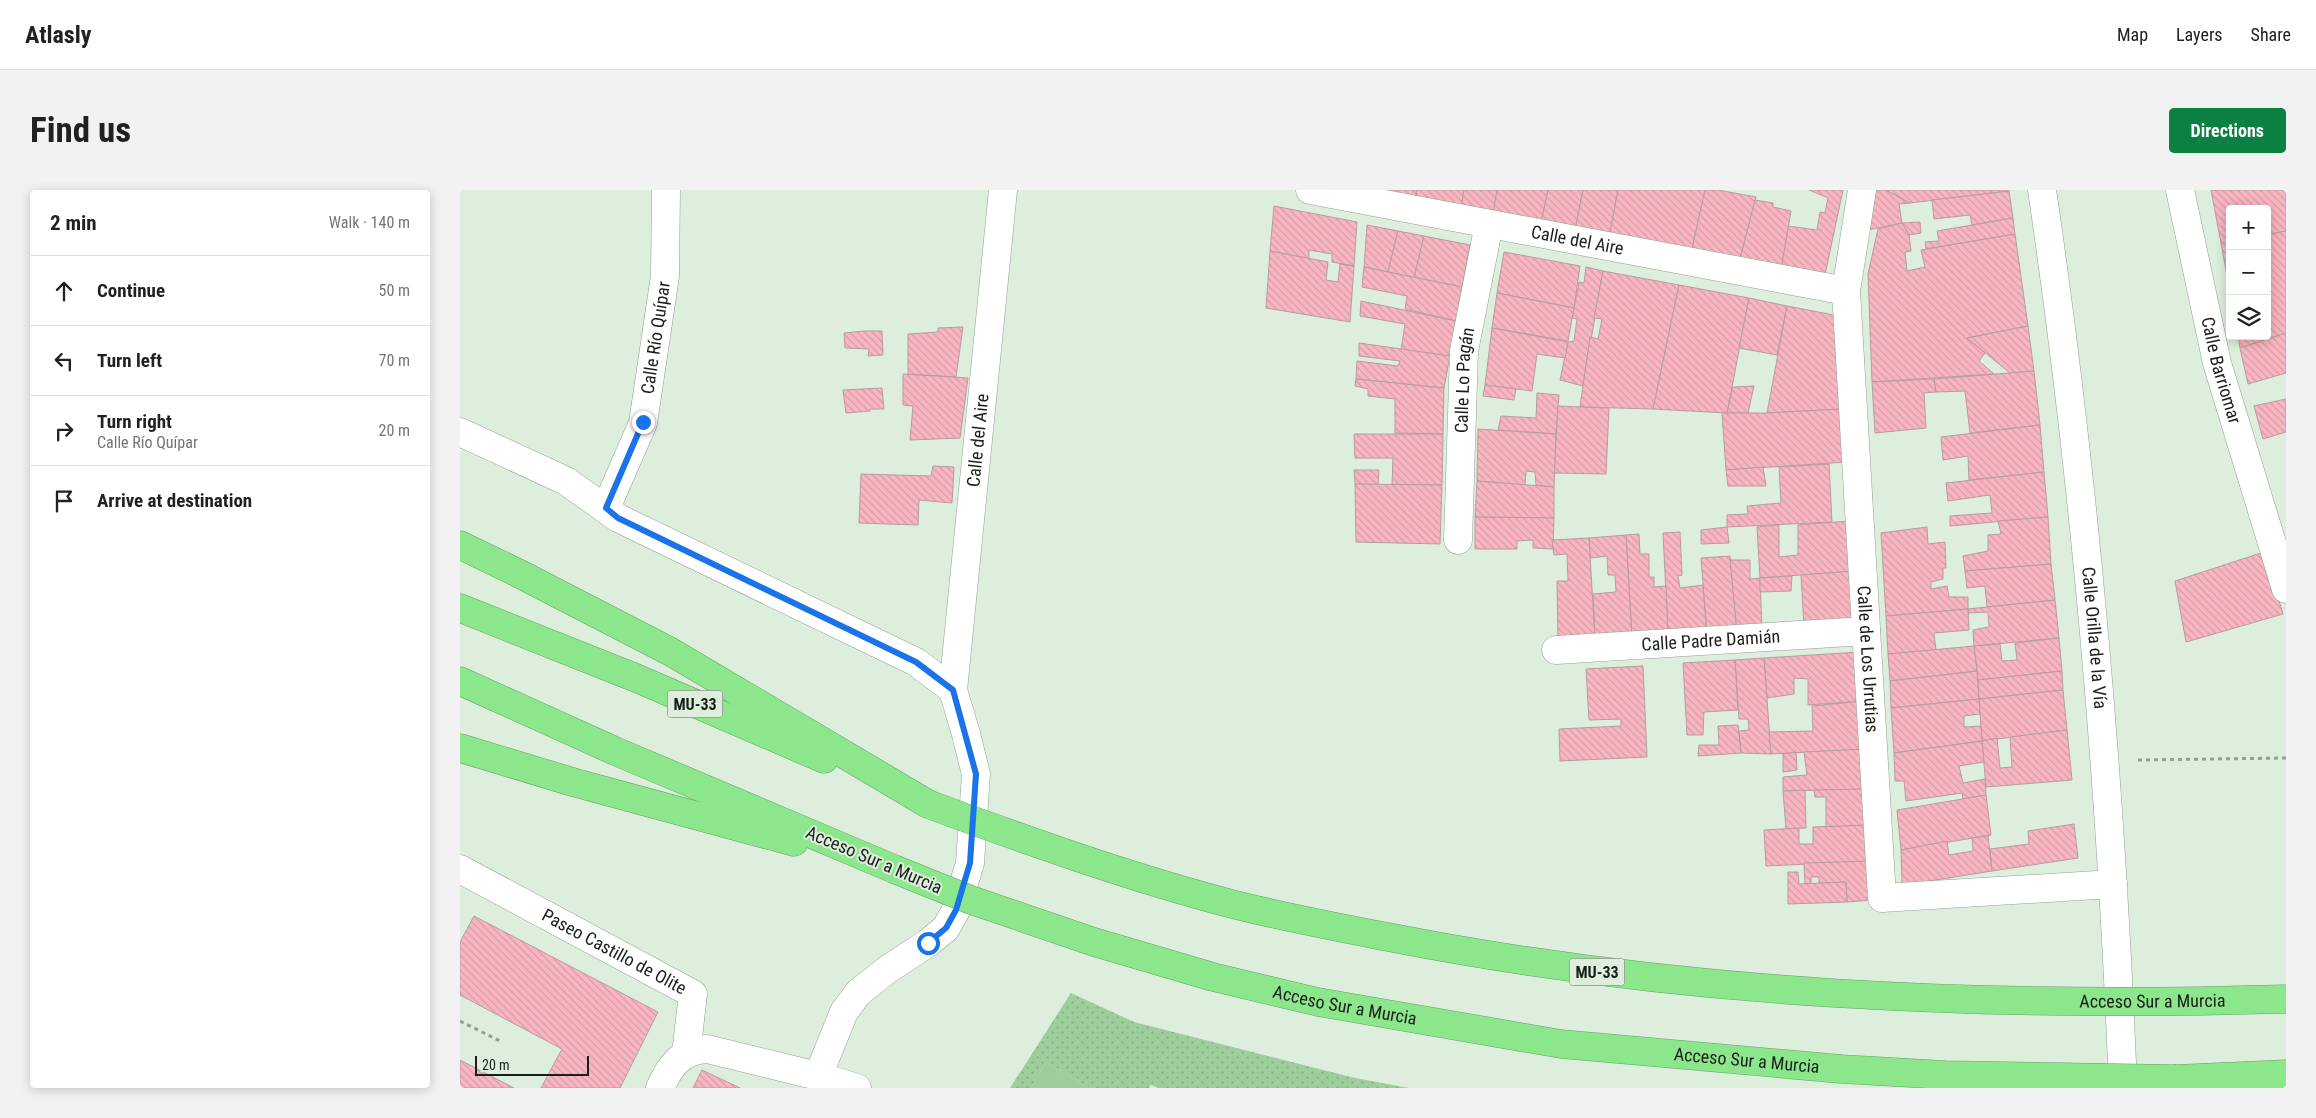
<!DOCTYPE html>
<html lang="en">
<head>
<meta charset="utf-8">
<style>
	body { margin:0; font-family:"Roboto Condensed",sans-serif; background:#f2f2f2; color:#202124 }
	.controls { position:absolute; right:15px; top:15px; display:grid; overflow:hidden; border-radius:5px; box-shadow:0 2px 12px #0003 }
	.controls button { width:45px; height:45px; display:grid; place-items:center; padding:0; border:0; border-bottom:1px solid #e0e0e0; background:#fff; color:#202124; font:25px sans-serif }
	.scale { position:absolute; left:15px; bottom:12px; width:114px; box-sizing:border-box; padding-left:5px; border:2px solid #191f19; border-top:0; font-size:14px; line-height:18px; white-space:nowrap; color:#191f19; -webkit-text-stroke:4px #ddefdc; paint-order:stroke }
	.stop { position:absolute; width:15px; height:15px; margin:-11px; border:4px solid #1a73e8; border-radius:50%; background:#fff }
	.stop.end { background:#1a73e8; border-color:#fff; box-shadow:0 1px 5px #0008 }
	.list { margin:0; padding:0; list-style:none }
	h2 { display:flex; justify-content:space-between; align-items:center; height:65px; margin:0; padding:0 20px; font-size:21px }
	h2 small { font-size:16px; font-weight:400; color:#757577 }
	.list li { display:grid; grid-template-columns:32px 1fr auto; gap:15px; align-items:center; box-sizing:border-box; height:70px; padding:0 20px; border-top:1px solid #e0e0e0 }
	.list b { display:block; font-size:19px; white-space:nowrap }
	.list p { margin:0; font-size:16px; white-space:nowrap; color:#757577 }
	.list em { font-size:16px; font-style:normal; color:#757577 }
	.icon { flex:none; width:28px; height:28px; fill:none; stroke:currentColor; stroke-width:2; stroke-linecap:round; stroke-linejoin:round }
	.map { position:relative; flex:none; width:1826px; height:898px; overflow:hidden; border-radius:5px }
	header { display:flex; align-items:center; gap:30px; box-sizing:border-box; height:70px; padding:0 25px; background:#fff; border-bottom:1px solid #e0e0e0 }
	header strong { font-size:24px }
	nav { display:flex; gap:28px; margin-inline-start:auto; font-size:18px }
	.intro { display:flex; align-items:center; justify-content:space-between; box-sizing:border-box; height:120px; padding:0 30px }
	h1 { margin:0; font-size:35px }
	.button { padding:12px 22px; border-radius:5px; background:#0b8043; color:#fff; font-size:18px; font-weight:700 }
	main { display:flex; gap:30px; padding:0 30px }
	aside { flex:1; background:#fff; border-radius:5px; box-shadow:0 2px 12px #0003 }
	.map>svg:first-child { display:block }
	.grass { fill:url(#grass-dots) }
	.park { fill:#9dce9b }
	.building { fill:url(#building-back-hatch); stroke:#b69ca0 }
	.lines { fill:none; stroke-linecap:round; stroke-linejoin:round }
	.pedestrian-casing { stroke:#90a08f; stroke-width:29 }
	.minor-casing { stroke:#90a08f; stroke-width:29 }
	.motorway-casing { stroke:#64a063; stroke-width:29 }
	.path { stroke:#929f91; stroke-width:3; stroke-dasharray:4 4; stroke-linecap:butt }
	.pedestrian { stroke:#fff; stroke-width:28 }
	.minor { stroke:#fff; stroke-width:28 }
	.motorway { stroke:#8ce68b; stroke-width:28 }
	.motorway-bridge-casing { stroke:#64a063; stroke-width:29; stroke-linecap:butt }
	.motorway-bridge { stroke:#8ce68b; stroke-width:28 }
	.route { stroke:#1a73e8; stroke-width:6 }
	.labels { text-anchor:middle; stroke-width:4; stroke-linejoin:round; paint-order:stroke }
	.shield { fill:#ddefdc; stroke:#545d54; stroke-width:1 }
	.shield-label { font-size:16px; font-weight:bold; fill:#191f19 }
	.street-label { font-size:18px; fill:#191f19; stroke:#ddefdc }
</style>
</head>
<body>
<header>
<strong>Atlasly</strong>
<nav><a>Map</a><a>Layers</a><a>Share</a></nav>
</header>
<div class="intro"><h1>Find us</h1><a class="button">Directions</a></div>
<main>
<aside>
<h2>2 min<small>Walk · 140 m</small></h2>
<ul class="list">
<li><svg class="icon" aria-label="ahead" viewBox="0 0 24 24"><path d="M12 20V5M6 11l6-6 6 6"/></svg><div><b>Continue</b></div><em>50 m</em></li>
<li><svg class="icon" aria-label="left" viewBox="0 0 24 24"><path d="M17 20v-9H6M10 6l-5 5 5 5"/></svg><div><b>Turn left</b></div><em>70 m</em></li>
<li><svg class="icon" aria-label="right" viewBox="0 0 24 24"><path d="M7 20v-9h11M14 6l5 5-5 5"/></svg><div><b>Turn right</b><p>Calle Río Quípar</p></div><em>20 m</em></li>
<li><svg class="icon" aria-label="arrive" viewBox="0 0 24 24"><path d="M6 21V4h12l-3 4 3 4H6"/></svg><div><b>Arrive at destination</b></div></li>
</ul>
</aside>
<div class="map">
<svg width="1826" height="898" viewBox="0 0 1826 898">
	<defs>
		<pattern id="grass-dots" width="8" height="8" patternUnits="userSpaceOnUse" patternTransform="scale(1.25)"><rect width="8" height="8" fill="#9dce9b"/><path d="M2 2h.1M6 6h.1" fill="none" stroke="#87b085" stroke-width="1.8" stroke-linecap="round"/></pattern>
		<pattern id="building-back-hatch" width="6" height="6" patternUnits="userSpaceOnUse" patternTransform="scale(1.25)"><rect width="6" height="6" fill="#f9b6c1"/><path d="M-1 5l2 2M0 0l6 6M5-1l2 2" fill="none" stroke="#d59ca5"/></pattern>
	</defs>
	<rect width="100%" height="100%" fill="#ddefdc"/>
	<path class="grass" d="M611 803 674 832 895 888 949 898H699L691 895 689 898H629L586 872 571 898H550Z"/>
	<path class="park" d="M586 872 629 898H571Z"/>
	<g class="building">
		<path d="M911 0H957L954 15Z"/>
		<path d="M957 0H1004L1000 24 954 15Z"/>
		<path d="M1004 0H1037L1032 30 1000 24Z"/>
		<path d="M1037 0H1088L1080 38 1032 30Z"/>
		<path d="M1088 0H1123L1114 45 1080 38Z"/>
		<path d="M1123 0H1158L1148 53 1114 45Z"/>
		<path d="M1158 0H1245L1230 68 1148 53Z"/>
		<path d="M1245 0H1258L1296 7 1278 77 1230 68Z"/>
		<path d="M1349 0H1383L1363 94 1320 85 1328 36 1357 40 1360 22 1365 23 1368 8Z"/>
		<path d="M1415 0H1426L1450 13 1439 14 1442 33 1408 40 1406 20Z"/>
		<path d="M1426 0H1549V1L1450 13Z"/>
		<path d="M1751 0H1826V41L1807 45V19H1770V52L1761 53Z"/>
		<path d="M1549 1 1553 28 1512 35 1510 25 1474 29 1472 10Z"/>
		<path d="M1295 10 1313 13V17L1331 21 1320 85 1278 77Z"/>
		<path d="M814 16 897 32 894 76 872 72V64L849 60V69L810 61Z"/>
		<path d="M1553 28 1555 44 1466 59 1465 52 1479 51 1477 41Z"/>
		<path d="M1460 32 1461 43 1449 45 1442 33Z"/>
		<path d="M1442 33 1449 45 1451 61 1445 62 1447 81 1465 77 1461 60 1555 44 1568 136 1507 148 1525 163 1519 171 1534 184 1412 192 1408 84 1418 39Z"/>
		<path d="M907 35 938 41 928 82 904 77Z"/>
		<path d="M938 41 964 46 954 88 928 82Z"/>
		<path d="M1826 41V143L1780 158 1778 146H1807V45Z"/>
		<path d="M964 46 1010 55 1002 97 954 88Z"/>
		<path d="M1770 52V102L1761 53Z"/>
		<path d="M810 61 868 72 866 90 878 92 880 74 894 76 890 132 806 118Z"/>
		<path d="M1044 62 1120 76 1114 118 1037 103Z"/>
		<path d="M904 77 1002 97 996 131 945 119 947 106 902 97Z"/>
		<path d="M1126 77 1143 81 1123 196 1100 190 1108 152 1114 151 1117 129 1112 128 1119 92 1124 93Z"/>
		<path d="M1143 81 1219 95 1193 219 1120 217 1130 147 1138 149 1142 129 1134 128Z"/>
		<path d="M1219 95 1289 108 1267 223 1193 219Z"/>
		<path d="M1037 103 1114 118 1108 151 1032 138Z"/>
		<path d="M1289 108 1327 116 1317 165 1279 158Z"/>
		<path d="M901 111 996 131 990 166 941 160 945 134 900 126Z"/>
		<path d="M1327 116 1379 126 1381 219 1307 223Z"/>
		<path d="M1568 136 1574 181 1550 183 1507 148Z"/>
		<path d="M503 137 496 187 448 184V144L478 142V138Z"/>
		<path d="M1032 138 1108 152 1105 168 1077 164 1072 201 1025 195Z"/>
		<path d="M404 141H422L423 165 408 166 409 159 385 158 384 143Z"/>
		<path d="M1826 143V183L1788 194 1780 158Z"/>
		<path d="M899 153 990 166 984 198 896 189 897 171 938 176 940 171 899 166Z"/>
		<path d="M1574 181 1580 235 1510 243 1505 201 1476 202 1474 189Z"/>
		<path d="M443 184 508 188 500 248 450 250 453 216 443 215Z"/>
		<path d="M896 189 984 198 983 244 935 243V209L908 206V199L895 196Z"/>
		<path d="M1474 189 1476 202 1464 203 1466 238 1415 243 1412 192Z"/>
		<path d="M1025 195 1056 199 1054 210 1023 206Z"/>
		<path d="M1294 196 1288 223H1267L1273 197Z"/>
		<path d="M422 198 424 219H410V221L386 223 383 200Z"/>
		<path d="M1077 203 1099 205 1096 244 1038 240 1041 226 1076 228Z"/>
		<path d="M1826 209V242L1803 249 1794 216Z"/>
		<path d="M1098 216 1149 218 1146 284 1094 283Z"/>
		<path d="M1381 219 1386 272 1266 280 1262 223H1307Z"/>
		<path d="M1580 235 1584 282 1509 290 1508 266 1483 270 1481 247Z"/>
		<path d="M1018 239 1096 244 1094 297 1076 295 1075 282 1066 281 1065 295 1017 291Z"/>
		<path d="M894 244H983L982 295H932L933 268H895Z"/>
		<path d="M1369 274 1372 332 1267 337V325L1288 324 1287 316 1321 313 1319 277Z"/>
		<path d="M473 276 494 277 492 313 459 310 458 335 399 333 401 284 471 286Z"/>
		<path d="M1303 277 1306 296H1268L1266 280Z"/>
		<path d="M894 280H919L918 295 895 294Z"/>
		<path d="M1584 282 1588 327 1490 336V326L1532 323 1530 305 1488 311 1486 293Z"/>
		<path d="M1017 291 1094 297V328L1015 327Z"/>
		<path d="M895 294 982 295 980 354 896 352Z"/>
		<path d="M1015 327 1094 328 1093 359 1073 358V350L1057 351V359H1015Z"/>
		<path d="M1588 327 1591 374 1505 381 1503 366 1528 361V345L1541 344 1538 331Z"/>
		<path d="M1390 331 1395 381 1300 388 1297 337 1319 335V367L1338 365V335Z"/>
		<path d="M1267 337 1269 353 1241 354V340Z"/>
		<path d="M1467 337 1468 354 1485 352 1486 378H1483V389L1471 392V399L1487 396 1489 407H1508V419L1426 426 1421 343Z"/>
		<path d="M1220 342 1222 385 1218 386 1220 398 1243 395 1247 444 1208 445 1203 343Z"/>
		<path d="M1179 344 1180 364H1189V387H1194V397L1206 396 1208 445 1172 448 1166 345Z"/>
		<path d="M1166 345 1172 448 1135 450 1133 404 1156 402 1155 385H1148L1147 366 1130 368 1129 348Z"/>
		<path d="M1129 348 1135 450 1098 452 1097 391H1108L1107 364 1094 365 1092 350Z"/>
		<path d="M1804 362 1823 424 1726 452 1715 391Z"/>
		<path d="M1270 366 1277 442 1247 444 1241 368Z"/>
		<path d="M1270 370H1290V389L1300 388 1302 440 1277 442Z"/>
		<path d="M1591 374 1595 410 1527 417 1525 396 1507 398 1505 381Z"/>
		<path d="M1395 381 1399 434 1344 437 1341 385Z"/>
		<path d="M1332 386 1331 401 1300 402V388Z"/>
		<path d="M1595 410 1599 448 1514 456 1513 440 1529 437 1528 422 1508 423V419Z"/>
		<path d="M1508 419 1509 440 1474 443 1476 460 1428 464 1426 426Z"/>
		<path d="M1599 448 1602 481 1518 490 1514 456 1540 454 1542 471 1557 470 1555 453Z"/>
		<path d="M1514 456 1517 481 1430 491 1428 464Z"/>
		<path d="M1400 462 1403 511 1348 515V489L1334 488V504L1307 508 1304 468Z"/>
		<path d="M1304 468 1311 564 1281 563 1279 541 1289 540 1288 529H1279L1275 470Z"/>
		<path d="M1275 470 1278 520 1244 522 1243 545H1227L1223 473Z"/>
		<path d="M1183 476 1187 567 1100 571 1099 539 1161 536V529L1129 530 1126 479Z"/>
		<path d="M1517 481 1519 509 1431 518 1430 491Z"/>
		<path d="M1602 481 1603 500 1519 509 1518 490Z"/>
		<path d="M1603 500 1607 540 1522 551 1519 509Z"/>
		<path d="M1519 509 1520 524 1504 526V537L1521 536 1522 551 1434 563 1431 518Z"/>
		<path d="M1403 511 1407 559 1311 564 1309 542 1353 541 1352 516Z"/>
		<path d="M1278 535 1281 563 1238 566 1239 555H1259L1258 536Z"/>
		<path d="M1607 540 1612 590 1526 597 1522 551 1537 548 1540 578 1552 577 1550 547Z"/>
		<path d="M1522 551 1524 572 1499 576 1503 593 1525 589 1526 605 1503 609 1502 603 1446 611 1444 591H1435L1434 563Z"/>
		<path d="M1407 559 1410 599 1323 601V587L1347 585 1344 562Z"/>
		<path d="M1336 562 1337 580 1323 582V564Z"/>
		<path d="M1410 599 1411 635 1366 637V607H1355L1354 600Z"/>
		<path d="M1345 600 1346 638 1326 639 1323 601Z"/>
		<path d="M1526 605 1531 645 1441 660 1437 620Z"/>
		<path d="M1614 634 1618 668 1532 681 1530 659 1569 654 1568 641Z"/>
		<path d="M1411 635 1413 671 1306 676 1304 640 1339 638V654H1353V637Z"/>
		<path d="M1528 646 1532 681 1444 695 1442 692 1441 660 1487 651 1489 665 1513 661 1512 648Z"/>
		<path d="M1413 671 1412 710 1387 712 1386 692 1359 693V687H1351V694H1345L1344 673Z"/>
		<path d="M1328 682H1338L1339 694 1386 692 1387 712 1328 714Z"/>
		<path d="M14 726 198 822 160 898H81L102 859 0 805V752Z"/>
		<path d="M0 870 54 898H0Z"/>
		<path d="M242 880 280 898H233Z"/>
	</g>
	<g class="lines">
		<g class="pedestrian-casing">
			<g id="pedestrian">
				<path id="s1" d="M0 679 233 804 226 864"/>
			</g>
		</g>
		<g class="minor-casing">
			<g id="minor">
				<path id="s2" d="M850 0 1386 101"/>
				<path id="s3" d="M1402 0 1386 101 1422 708 1653 694"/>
				<path id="s4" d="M1582 0C1626 298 1651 597 1663 898"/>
				<path id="s5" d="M1720 0 1757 173 1826 399"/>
				<path d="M0 242 106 291 158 328 456 472 493 500 506 544 516 584 510 673 496 720 486 738 468 753 427 780 398 803 384 822 358 886"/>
				<path id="s6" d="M146 318 183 233 205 86 206 0"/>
				<path id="s7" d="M998 350 1004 161 1029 34"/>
				<path id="s8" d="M1096 460 1406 441"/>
				<path id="s9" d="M493 500 543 0"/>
				<path d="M200 898C210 876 221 860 247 859L358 886 397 898"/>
			</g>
		</g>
		<g class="motorway-casing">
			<g id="motorway">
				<path d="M0 355 58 383 211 462 468 614"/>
				<path d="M0 418 176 488 364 569"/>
				<path d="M0 491 155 561 434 679"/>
				<path d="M0 558 116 593 334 652"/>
				<path d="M1716 889 1826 884"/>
			</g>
		</g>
		<g class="path">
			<path d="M1678 570 1826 568"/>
			<path d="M0 831 40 851"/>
		</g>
		<use href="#pedestrian" class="pedestrian"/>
		<use href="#minor" class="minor"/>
		<use href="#motorway" class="motorway"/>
		<g class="motorway-bridge-casing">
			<g id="motorway-bridge">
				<path id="s10" d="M468 614C568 651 669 687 772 714 823 727 876 737 928 747 1224 805 1525 818 1826 809"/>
				<path id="s11" d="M434 679 511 710 634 752 753 787 858 812 1101 854 1381 879 1485 885 1716 889"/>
			</g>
		</g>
		<use href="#motorway-bridge" class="motorway-bridge"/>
	</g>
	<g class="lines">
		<path class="route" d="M183 232 146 318 158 328 456 472 493 500 516 584 510 673 496 720 486 738 468 753"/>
	</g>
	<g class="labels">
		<g class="shield">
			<rect x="207.5" y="500.5" width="55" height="27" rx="4"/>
			<rect x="1109.5" y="768.5" width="55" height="27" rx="4"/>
		</g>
		<g class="shield-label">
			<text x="235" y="520">MU-33</text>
			<text x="1137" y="788">MU-33</text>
		</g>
		<g class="street-label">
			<text dy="6" stroke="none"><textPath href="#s2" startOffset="272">Calle del Aire</textPath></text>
			<text dy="6" stroke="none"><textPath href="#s6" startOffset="179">Calle Río Quípar</textPath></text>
			<text dy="6" stroke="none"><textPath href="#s5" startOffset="185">Calle Barriomar</textPath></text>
			<text dy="6" stroke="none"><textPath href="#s7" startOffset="160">Calle Lo Pagán</textPath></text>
			<text dy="6" stroke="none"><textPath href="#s9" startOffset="251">Calle del Aire</textPath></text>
			<text dy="6" stroke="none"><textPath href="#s4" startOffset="451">Calle Orilla de la Vía</textPath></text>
			<text dy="6" stroke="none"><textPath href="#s8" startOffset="155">Calle Padre Damián</textPath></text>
			<text dy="6" stroke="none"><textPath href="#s3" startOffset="471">Calle de Los Urrutias</textPath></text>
			<text transform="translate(414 670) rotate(23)" y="6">Acceso Sur a Murcia</text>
			<text dy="6" stroke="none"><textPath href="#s1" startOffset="175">Paseo Castillo de Olite</textPath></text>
			<text dy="6" stroke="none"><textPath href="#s10" startOffset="1248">Acceso Sur a Murcia</textPath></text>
			<text dy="6" stroke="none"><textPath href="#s11" startOffset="472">Acceso Sur a Murcia</textPath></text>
			<text dy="6" stroke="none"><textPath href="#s11" startOffset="878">Acceso Sur a Murcia</textPath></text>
		</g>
	</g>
</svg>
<div class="controls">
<button>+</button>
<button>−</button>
<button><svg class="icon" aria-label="layers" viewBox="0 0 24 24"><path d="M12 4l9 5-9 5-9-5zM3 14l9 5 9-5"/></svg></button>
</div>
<div class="scale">20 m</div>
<div class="stop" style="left:468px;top:753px"></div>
<div class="stop end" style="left:183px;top:232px"></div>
</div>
</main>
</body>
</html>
